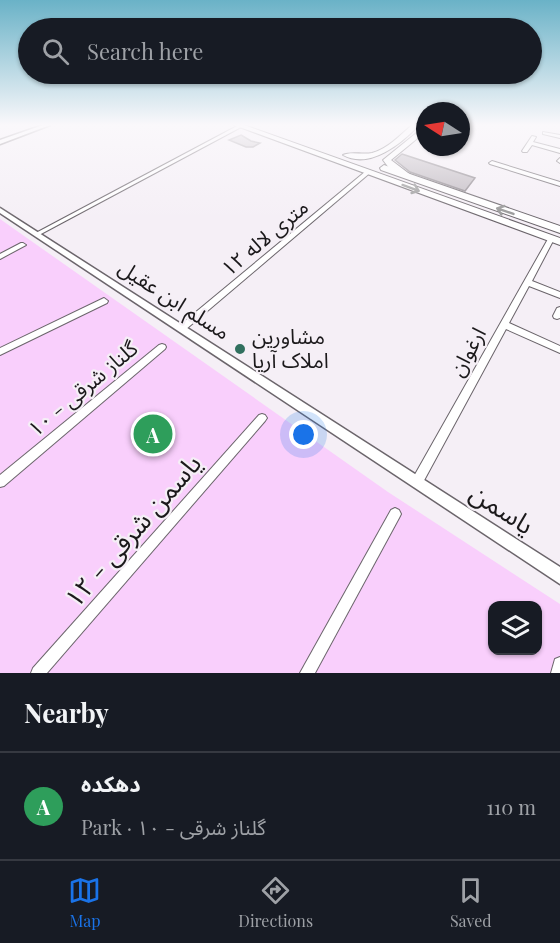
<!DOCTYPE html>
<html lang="en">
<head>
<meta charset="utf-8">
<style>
	body { margin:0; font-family:"Playfair Display","Noto Sans Arabic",serif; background:#20242c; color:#f1f3f6 }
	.controls { position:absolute; right:18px; bottom:18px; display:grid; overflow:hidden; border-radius:12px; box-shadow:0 2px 4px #0004 }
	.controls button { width:54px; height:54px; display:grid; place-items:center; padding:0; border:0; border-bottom:2px solid #363941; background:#171b24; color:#f1f3f6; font:30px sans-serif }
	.compass { position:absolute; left:416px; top:102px; width:54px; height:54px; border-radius:50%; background:#171b24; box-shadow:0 2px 4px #0004; rotate:282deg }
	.you { position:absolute; left:304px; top:435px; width:21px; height:21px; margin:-15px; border:4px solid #fff; border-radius:50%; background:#1a73e8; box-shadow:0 0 0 9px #1a73e833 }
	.badge { display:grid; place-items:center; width:39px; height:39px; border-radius:50%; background:#1a73e8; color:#fff; font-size:20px; font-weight:700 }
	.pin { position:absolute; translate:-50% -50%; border:3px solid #fff; box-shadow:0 2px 6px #0006 }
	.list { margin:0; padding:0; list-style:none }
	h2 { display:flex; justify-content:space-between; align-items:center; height:78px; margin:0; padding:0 24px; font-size:26px }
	h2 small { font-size:20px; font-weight:400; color:#9ea1a6 }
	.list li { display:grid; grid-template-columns:39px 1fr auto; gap:18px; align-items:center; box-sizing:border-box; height:108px; padding:0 24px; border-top:2px solid #363941 }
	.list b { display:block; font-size:22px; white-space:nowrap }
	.list p { margin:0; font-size:20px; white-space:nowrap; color:#9ea1a6 }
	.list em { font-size:20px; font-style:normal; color:#9ea1a6 }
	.icon { flex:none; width:33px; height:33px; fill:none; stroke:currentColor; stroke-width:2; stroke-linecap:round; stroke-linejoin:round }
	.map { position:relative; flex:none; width:560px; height:673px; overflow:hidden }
	.search { position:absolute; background:#171b24; box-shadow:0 2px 4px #0004; left:18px; right:18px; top:18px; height:66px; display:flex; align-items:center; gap:15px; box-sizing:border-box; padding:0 21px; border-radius:33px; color:#9ea1a6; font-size:22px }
	.sheet { height:186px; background:#171b24 }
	nav { display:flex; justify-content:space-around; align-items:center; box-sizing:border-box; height:84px; border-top:2px solid #363941; background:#171b24; font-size:16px; color:#9ea1a6 }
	nav a { display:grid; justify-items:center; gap:3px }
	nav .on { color:#1a73e8 }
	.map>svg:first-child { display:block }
	.green { fill:#f9cffc; fill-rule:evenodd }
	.building { fill:#c1bac1; stroke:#8e888e; stroke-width:1.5 }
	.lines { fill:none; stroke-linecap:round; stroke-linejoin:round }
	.minor-casing { stroke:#6b656b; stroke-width:2 }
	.tertiary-casing { stroke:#6b656b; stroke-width:3 }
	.secondary-casing { stroke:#6b656b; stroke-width:2 }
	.primary-casing { stroke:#6b656b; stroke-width:2 }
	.minor { fill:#fff; fill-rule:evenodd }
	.tertiary { fill:#fff; fill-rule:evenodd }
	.secondary { fill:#fff; fill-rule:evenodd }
	.primary { fill:#fff; fill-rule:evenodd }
	.oneway { stroke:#989898 }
	.poi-dot { fill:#31705f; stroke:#f5eff6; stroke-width:2 }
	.labels { text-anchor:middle; stroke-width:4.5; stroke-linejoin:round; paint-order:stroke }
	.street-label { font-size:21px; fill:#1b191b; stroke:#f5eff6 }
	.poi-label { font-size:21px; fill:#1b191b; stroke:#f5eff6; text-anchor:start }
	.near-street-label { font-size:26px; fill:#1b191b; stroke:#f5eff6 }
</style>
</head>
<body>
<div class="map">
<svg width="560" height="673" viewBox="0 0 560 673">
	<rect width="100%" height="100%" fill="#f5eff6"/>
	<path class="green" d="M0 219 388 492 560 604V673H0ZM492 606H538V650H492Z"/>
	<g class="building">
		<path d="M241 135 251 141 260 143 253 147H246L229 140Z"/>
		<path d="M402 154 475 178 465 191 410 172 395 160Z"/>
	</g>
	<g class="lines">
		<g class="minor-casing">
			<g id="minor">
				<path d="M239 125 243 126 39 235 37 236 34 234Z"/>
				<path d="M543 132 560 135V138L543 134Z"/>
				<path d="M532 136 536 137 533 142 560 149V153L532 145 527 152H523L522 151Z"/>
				<path d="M560 158V163L557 161Z"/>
				<path d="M492 161 560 182V186L490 164 489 163Z"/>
				<path d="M366 171 371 172 185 330H179L178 328 179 326Z"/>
				<path d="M551 237 554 239 532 281 560 292V298L529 286 509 323 560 346V353L506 329 421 486 417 487 413 486 412 482 413 478 548 239Z"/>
				<path d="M21 243H23L26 245 0 259V254Z"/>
				<path d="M104 298 108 301 107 303 0 355V348Z"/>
				<path d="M560 307V318L557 319 554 318 553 316 557 308Z"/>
				<path d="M162 344 165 345 166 347 165 349 4 486 0 487V475L159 345Z"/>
				<path d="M262 414 265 415 267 418 265 421 47 673H31L33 668 259 415Z"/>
				<path d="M395 508 399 510 401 514 399 518 315 673H300L391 510Z"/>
				<path d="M560 657V673H551L555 659Z"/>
			</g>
		</g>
		<g class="tertiary-casing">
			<g id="tertiary">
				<path d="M43 125H50L0 144V140Z"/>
				<path d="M0 208 560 567V584L0 213Z"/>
			</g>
		</g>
		<g class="secondary-casing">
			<g id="secondary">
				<path d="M412 125H419C402 143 370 170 343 155 351 151 362 155 372 153 388 149 400 135 412 125Z"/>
				<path d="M425 126V132L391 160 412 176 405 178 389 168 383 160Z"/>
			</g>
		</g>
		<g class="primary-casing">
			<g id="primary">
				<path d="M234 125H244L560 238V245Z"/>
				<path d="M384 165 560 226V233L381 170 380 168Z"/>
			</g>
		</g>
		<use href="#minor" class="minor"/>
		<use href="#tertiary" class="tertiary"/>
		<use href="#secondary" class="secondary"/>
		<use href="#primary" class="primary"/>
	</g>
	<defs><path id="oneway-shaft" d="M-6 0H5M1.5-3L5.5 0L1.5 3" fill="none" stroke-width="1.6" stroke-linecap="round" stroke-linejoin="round" transform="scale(1.5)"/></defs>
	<g class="oneway">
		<use href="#oneway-shaft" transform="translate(411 188) rotate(20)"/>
		<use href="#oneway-shaft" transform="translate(505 211) rotate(-161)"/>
	</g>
	<linearGradient id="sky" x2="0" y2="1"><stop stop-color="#6ab2c7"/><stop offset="0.57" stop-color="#faf8fb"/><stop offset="1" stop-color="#faf8fb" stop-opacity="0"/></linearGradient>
	<rect width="560" height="219" fill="url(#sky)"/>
	<circle class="poi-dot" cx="240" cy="349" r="6"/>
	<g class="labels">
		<g class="street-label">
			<text transform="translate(265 238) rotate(-40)" y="7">۱۲ متری لاله</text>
			<text transform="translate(174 300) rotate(33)" y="7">مسلم ابن عقیل</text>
			<text transform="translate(468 352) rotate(-61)" y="7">ارغوان</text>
			<text transform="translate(83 389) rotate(-40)" y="7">گلناز شرقی - ۱۰</text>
		</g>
		<g class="poi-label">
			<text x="252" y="344">مشاورین<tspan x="252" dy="24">املاک آریا</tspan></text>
		</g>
		<g class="near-street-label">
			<text transform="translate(502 509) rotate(33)" y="9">یاسمن</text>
			<text transform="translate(133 531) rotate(-49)" y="9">یاسمن شرقی - ۱۲</text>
		</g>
	</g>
</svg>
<div class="controls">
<button><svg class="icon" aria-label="layers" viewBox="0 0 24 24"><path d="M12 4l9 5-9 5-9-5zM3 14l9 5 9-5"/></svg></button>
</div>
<svg class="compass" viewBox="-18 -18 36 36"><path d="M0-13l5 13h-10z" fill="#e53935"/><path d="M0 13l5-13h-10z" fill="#9ea1a6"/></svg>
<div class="you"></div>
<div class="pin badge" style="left:153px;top:434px;background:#2e9e5b">A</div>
<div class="search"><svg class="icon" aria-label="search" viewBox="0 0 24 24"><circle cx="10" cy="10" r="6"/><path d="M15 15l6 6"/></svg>Search here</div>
</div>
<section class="sheet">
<h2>Nearby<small></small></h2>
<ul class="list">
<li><span class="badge" style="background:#2e9e5b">A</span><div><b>دهکده</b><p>Park · گلناز شرقی - ۱۰</p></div><em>110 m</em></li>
</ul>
</section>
<nav>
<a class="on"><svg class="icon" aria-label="map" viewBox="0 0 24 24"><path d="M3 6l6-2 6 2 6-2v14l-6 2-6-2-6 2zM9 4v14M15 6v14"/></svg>Map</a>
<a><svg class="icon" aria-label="directions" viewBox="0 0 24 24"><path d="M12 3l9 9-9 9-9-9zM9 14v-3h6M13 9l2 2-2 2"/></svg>Directions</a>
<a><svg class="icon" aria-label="saved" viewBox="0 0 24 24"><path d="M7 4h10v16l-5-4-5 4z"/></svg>Saved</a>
</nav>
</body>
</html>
